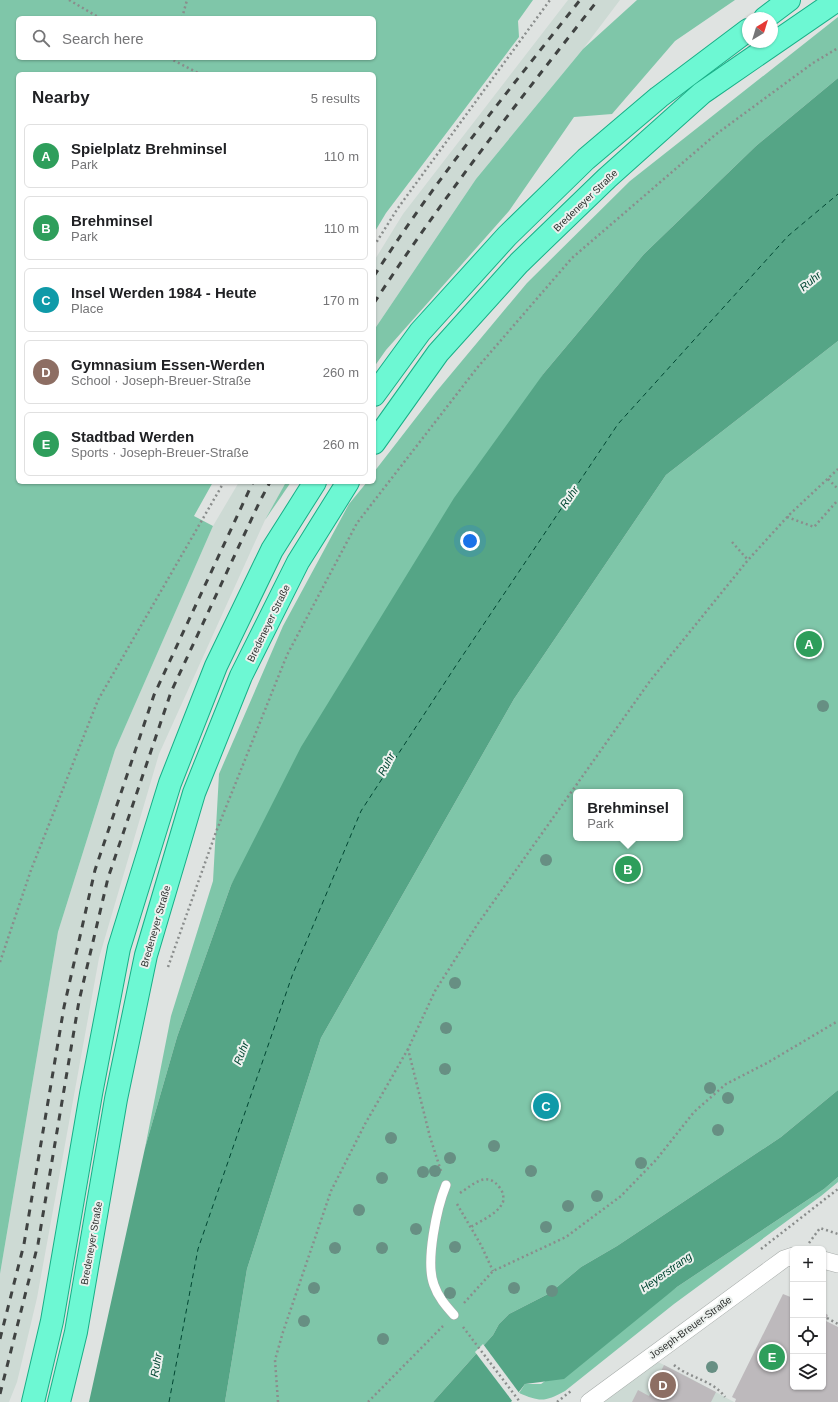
<!DOCTYPE html>
<html lang="en">
<head>
<meta charset="utf-8">
<style>
	body { margin:0; font-family:Helvetica,sans-serif; background:#f2f2f2; color:#202124 }
	.controls { position:absolute; right:12px; bottom:12px; display:grid; overflow:hidden; border-radius:6px; box-shadow:0 1px 3px #0004 }
	.controls button { width:36px; height:36px; display:grid; place-items:center; padding:0; border:0; border-bottom:1px solid #e0e0e0; background:#fff; color:#202124; font:20px sans-serif }
	.compass { position:absolute; left:742px; top:12px; width:36px; height:36px; border-radius:50%; background:#fff; box-shadow:0 1px 3px #0004; rotate:38deg }
	.you { position:absolute; left:470px; top:541px; width:14px; height:14px; margin:-10px; border:3px solid #fff; border-radius:50%; background:#1a73e8; box-shadow:0 0 0 6px #1a73e833 }
	.badge { display:grid; place-items:center; width:26px; height:26px; border-radius:50%; background:#942585; color:#fff; font-size:13px; font-weight:700 }
	.pin { position:absolute; translate:-50% -50%; border:2px solid #fff; box-shadow:0 1px 4px #0006 }
	.popup { position:absolute; left:573px; top:789px; width:110px; height:52px; box-sizing:border-box; display:grid; place-content:center; border-radius:6px; background:#fff; filter:drop-shadow(0 1px 3px #0005); font-size:13px; white-space:nowrap; color:#757577 }
	.popup b { font-size:15px; color:#202124 }
	.popup::after { content:''; position:absolute; left:50%; top:100%; margin-left:-8px; border:8px solid transparent; border-top-color:#fff }
	.list { margin:0; padding:0; list-style:none }
	h2 { display:flex; justify-content:space-between; align-items:center; height:52px; margin:0; padding:0 16px; font-size:17px }
	h2 small { font-size:13px; font-weight:400; color:#757577 }
	.list li { display:grid; grid-template-columns:26px 1fr auto; gap:12px; align-items:center; box-sizing:border-box; height:64px; margin:0 8px 8px; padding:0 8px; border:1px solid #e0e0e0; border-radius:6px }
	.list b { display:block; font-size:15px; white-space:nowrap }
	.list p { margin:0; font-size:13px; white-space:nowrap; color:#757577 }
	.list em { font-size:13px; font-style:normal; color:#757577 }
	.icon { flex:none; width:22px; height:22px; fill:none; stroke:currentColor; stroke-width:2; stroke-linecap:round; stroke-linejoin:round }
	.map { position:relative; flex:none; width:838px; height:1402px; overflow:hidden }
	.search { position:absolute; background:#fff; box-shadow:0 1px 3px #0004; left:16px; top:16px; width:360px; height:44px; display:flex; align-items:center; gap:10px; box-sizing:border-box; padding:0 14px; border-radius:6px; color:#757577; font-size:15px }
	.panel { position:absolute; background:#fff; box-shadow:0 1px 3px #0004; left:16px; top:72px; width:360px; height:412px; border-radius:6px }
	.map>svg:first-child { display:block }
	.built { fill:#cddad4 }
	.green { fill:#7fc6a9; fill-rule:evenodd }
	.water { fill:#55a586 }
	.pier { fill:#dfe3e1 }
	.lines { fill:none; stroke-linecap:round; stroke-linejoin:round }
	.ferry { stroke:#004632; stroke-width:1; stroke-dasharray:5 4; stroke-linecap:butt }
	.building { fill:#bdb9bc }
	.service-casing { stroke:#a6aba9; stroke-width:10 }
	.minor-casing { stroke:#a6aba9; stroke-width:18 }
	.primary-casing { stroke:#18af87; stroke-width:24 }
	.path { stroke:#8a8d8c; stroke-width:2.5; stroke-dasharray:2 3; stroke-linecap:butt }
	.service { stroke:#fff; stroke-width:9 }
	.minor { stroke:#fff; stroke-width:17 }
	.primary { stroke:#6df8d3; stroke-width:22 }
	.rail { stroke:#404342; stroke-width:3; stroke-dasharray:7 7; stroke-linecap:butt }
	.tree { fill:#678f83 }
	.labels { text-anchor:middle; stroke-width:4; stroke-linejoin:round; paint-order:stroke }
	.street-label { font-size:10px; fill:#2e302f; stroke:#ecf1ee }
	.water-label { font-size:11px; font-style:italic; fill:#004632; stroke:#ecf1ee }
</style>
</head>
<body>
<div class="map">
<svg width="838" height="1402" viewBox="0 0 838 1402">
	<rect width="100%" height="100%" fill="#dfe3e1"/>
	<g class="built">
		<path d="M568 0H620L583 49 476 179 374 330V261L403 214Z"/>
		<path d="M239 482H286L265 520 159 754 99 958 37 1298 17 1382 9 1402H0V1274L58 932 115 750 213 526Z"/>
		<path d="M656 1361 688 1377 734 1402H601Z"/>
	</g>
	<g class="green">
		<path d="M0 0H533L518 21 519 37 386 213 374 233V74H18V482H213L194 516 213 526 115 750 58 932 0 1274ZM18 18H374V58H18Z"/>
		<path d="M637 0H735L675 41 612 114 574 117 509 211 386 350 374 367V330L476 179 583 49Z"/>
		<path d="M838 17V78L756 146 644 254 544 373 231 885 177 1037 145 1148 171 1016 213 881 219 774 283 626 349 504 367 482H374V472L436 392 527 283 630 181Z"/>
		<path d="M838 341V1090L781 1137 617 1246 581 1267 550 1293 509 1314 499 1324 493 1335 433 1402H225L247 1269 321 1038 514 699 666 475ZM576 792H680V838H576Z"/>
		<path d="M286 482H291L265 520Z"/>
		<path d="M838 1177V1182L821 1196 674 1304 565 1391C545 1402 540 1402 519 1393L525 1384H541L677 1287 824 1189Z"/>
	</g>
	<g class="water">
		<path d="M838 78V341L666 475 514 699 321 1038 247 1269 225 1402H89L145 1148 177 1037 231 885 301 747 454 498 544 373 644 254 756 146Z"/>
		<path d="M838 1090V1177L824 1189 677 1287 564 1379 525 1384 511 1402H433L493 1335 499 1324 509 1314 550 1293 581 1267 617 1246 781 1137Z"/>
	</g>
	<path class="pier" d="M483 1344 520 1394 513 1402 475 1352Z"/>
	<g class="lines">
		<path class="ferry" d="M169 1402 198 1249 292 976 361 811 457 664 618 424 788 236 838 194"/>
	</g>
	<g class="building">
		<path d="M783 1294 793 1298V1387H823V1312L828 1315 826 1321 838 1327V1402H735L736 1399 732 1397Z"/>
		<path d="M664 1365 716 1392 711 1402H632L638 1390 649 1396Z"/>
	</g>
	<g class="lines">
		<g class="service-casing">
			<path id="service" d="M446 1185C437 1207 425 1262 434 1285 438 1297 446 1306 454 1315"/>
		</g>
		<g class="minor-casing">
			<g id="minor">
				<path d="M823 1260 838 1264"/>
				<path d="M589 1402 784 1259 793 1256"/>
			</g>
		</g>
		<g class="primary-casing">
			<g id="primary">
				<path d="M765 18 789 0"/>
				<path d="M374 395 420 332 507 236 586 159 659 97 748 30"/>
				<path d="M374 443 438 353 519 263 607 178 702 93 837 0"/>
				<path d="M33 1402 52 1321 91 1094 119 948 170 783 216 666 272 550 315 482"/>
				<path d="M59 1402 76 1332 116 1099 146 955 194 793 241 676 298 562 348 482"/>
			</g>
		</g>
		<g class="path">
			<path d="M69 0 100 18"/>
			<path d="M182 18 187 0"/>
			<path d="M169 58 200 74"/>
			<path d="M374 246 398 208 550 0"/>
			<path d="M828 479 838 489"/>
			<path d="M787 517 814 527 838 500"/>
			<path d="M732 542 748 560"/>
			<path d="M0 962 31 870 98 700 224 482"/>
			<path d="M168 967 216 832 287 655 357 523 477 368 572 258 715 135 813 63 838 48"/>
			<path d="M441 1171 430 1137 408 1049 435 991 477 925 650 681 748 560 789 515 838 469"/>
			<path d="M460 1193C474 1184 487 1170 500 1188 503 1192 504 1197 503 1202 498 1214 480 1221 471 1227"/>
			<path d="M457 1204 481 1245 493 1271"/>
			<path d="M809 1243 820 1228 838 1234"/>
			<path d="M761 1249 838 1189"/>
			<path d="M464 1303 493 1271 566 1237 621 1196 656 1160 694 1112 726 1084 767 1063 838 1021"/>
			<path d="M827 1318 838 1324"/>
			<path d="M463 1327 520 1402"/>
			<path d="M674 1365C689 1378 713 1380 725 1397"/>
			<path d="M278 1402 275 1360 283 1332 331 1191 365 1124 408 1049"/>
			<path d="M368 1402 443 1326"/>
			<path d="M557 1402 571 1391"/>
		</g>
		<use href="#service" class="service"/>
		<use href="#minor" class="minor"/>
		<use href="#primary" class="primary"/>
		<g class="rail">
			<path d="M374 276C436 179 509 90 580 0"/>
			<path d="M374 303C443 197 520 99 598 0"/>
			<path d="M0 1339 24 1244 64 1007 95 870 154 695 253 482"/>
			<path d="M0 1394 38 1244 79 1001 108 878 171 692 259 503 270 482"/>
		</g>
	</g>
	<g class="tree">
		<circle cx="823" cy="706" r="6"/>
		<circle cx="546" cy="860" r="6"/>
		<circle cx="455" cy="983" r="6"/>
		<circle cx="446" cy="1028" r="6"/>
		<circle cx="445" cy="1069" r="6"/>
		<circle cx="710" cy="1088" r="6"/>
		<circle cx="728" cy="1098" r="6"/>
		<circle cx="718" cy="1130" r="6"/>
		<circle cx="391" cy="1138" r="6"/>
		<circle cx="494" cy="1146" r="6"/>
		<circle cx="450" cy="1158" r="6"/>
		<circle cx="641" cy="1163" r="6"/>
		<circle cx="435" cy="1171" r="6"/>
		<circle cx="531" cy="1171" r="6"/>
		<circle cx="423" cy="1172" r="6"/>
		<circle cx="382" cy="1178" r="6"/>
		<circle cx="597" cy="1196" r="6"/>
		<circle cx="568" cy="1206" r="6"/>
		<circle cx="359" cy="1210" r="6"/>
		<circle cx="546" cy="1227" r="6"/>
		<circle cx="416" cy="1229" r="6"/>
		<circle cx="455" cy="1247" r="6"/>
		<circle cx="335" cy="1248" r="6"/>
		<circle cx="382" cy="1248" r="6"/>
		<circle cx="314" cy="1288" r="6"/>
		<circle cx="514" cy="1288" r="6"/>
		<circle cx="552" cy="1291" r="6"/>
		<circle cx="450" cy="1293" r="6"/>
		<circle cx="304" cy="1321" r="6"/>
		<circle cx="383" cy="1339" r="6"/>
		<circle cx="712" cy="1367" r="6"/>
	</g>
	<g class="labels">
		<g class="street-label">
			<text transform="translate(585 200) rotate(-44)" y="4">Bredeneyer Straße</text>
			<text transform="translate(268 623) rotate(-64)" y="4">Bredeneyer Straße</text>
			<text transform="translate(155 926) rotate(-74)" y="4">Bredeneyer Straße</text>
			<text transform="translate(91 1243) rotate(-80)" y="4">Bredeneyer Straße</text>
			<text transform="translate(690 1327) rotate(-36)" y="4">Joseph-Breuer-Straße</text>
		</g>
		<g class="water-label">
			<text transform="translate(810 281) rotate(-40)" y="4">Ruhr</text>
			<text transform="translate(569 497) rotate(-55)" y="4">Ruhr</text>
			<text transform="translate(386 764) rotate(-62)" y="4">Ruhr</text>
			<text transform="translate(241 1053) rotate(-69)" y="4">Ruhr</text>
			<text transform="translate(666 1272) rotate(-35)" y="4">Heyerstrang</text>
			<text transform="translate(156 1365) rotate(-80)" y="4">Ruhr</text>
		</g>
	</g>
</svg>
<div class="controls">
<button>+</button>
<button>−</button>
<button><svg class="icon" aria-label="locate" viewBox="0 0 24 24"><circle cx="12" cy="12" r="6"/><path d="M12 2v4M12 18v4M2 12h4M18 12h4"/></svg></button>
<button><svg class="icon" aria-label="layers" viewBox="0 0 24 24"><path d="M12 4l9 5-9 5-9-5zM3 14l9 5 9-5"/></svg></button>
</div>
<svg class="compass" viewBox="-18 -18 36 36"><path d="M0-13l5 13h-10z" fill="#e53935"/><path d="M0 13l5-13h-10z" fill="#757577"/></svg>
<div class="you"></div>
<div class="pin badge" style="left:809px;top:644px;background:#2e9e5b">A</div>
<div class="pin badge" style="left:628px;top:869px;background:#2e9e5b">B</div>
<div class="popup"><b>Brehminsel</b>Park</div>
<div class="pin badge" style="left:546px;top:1106px;background:#0f9aa8">C</div>
<div class="pin badge" style="left:663px;top:1385px;background:#8d6e63">D</div>
<div class="pin badge" style="left:772px;top:1357px;background:#2e9e5b">E</div>
<div class="search"><svg class="icon" aria-label="search" viewBox="0 0 24 24"><circle cx="10" cy="10" r="6"/><path d="M15 15l6 6"/></svg>Search here</div>
<section class="panel">
<h2>Nearby<small>5 results</small></h2>
<ul class="list">
<li><span class="badge" style="background:#2e9e5b">A</span><div><b>Spielplatz Brehminsel</b><p>Park</p></div><em>110 m</em></li>
<li><span class="badge" style="background:#2e9e5b">B</span><div><b>Brehminsel</b><p>Park</p></div><em>110 m</em></li>
<li><span class="badge" style="background:#0f9aa8">C</span><div><b>Insel Werden 1984 - Heute</b><p>Place</p></div><em>170 m</em></li>
<li><span class="badge" style="background:#8d6e63">D</span><div><b>Gymnasium Essen-Werden</b><p>School · Joseph-Breuer-Straße</p></div><em>260 m</em></li>
<li><span class="badge" style="background:#2e9e5b">E</span><div><b>Stadtbad Werden</b><p>Sports · Joseph-Breuer-Straße</p></div><em>260 m</em></li>
</ul>
</section>
</div>
</body>
</html>
